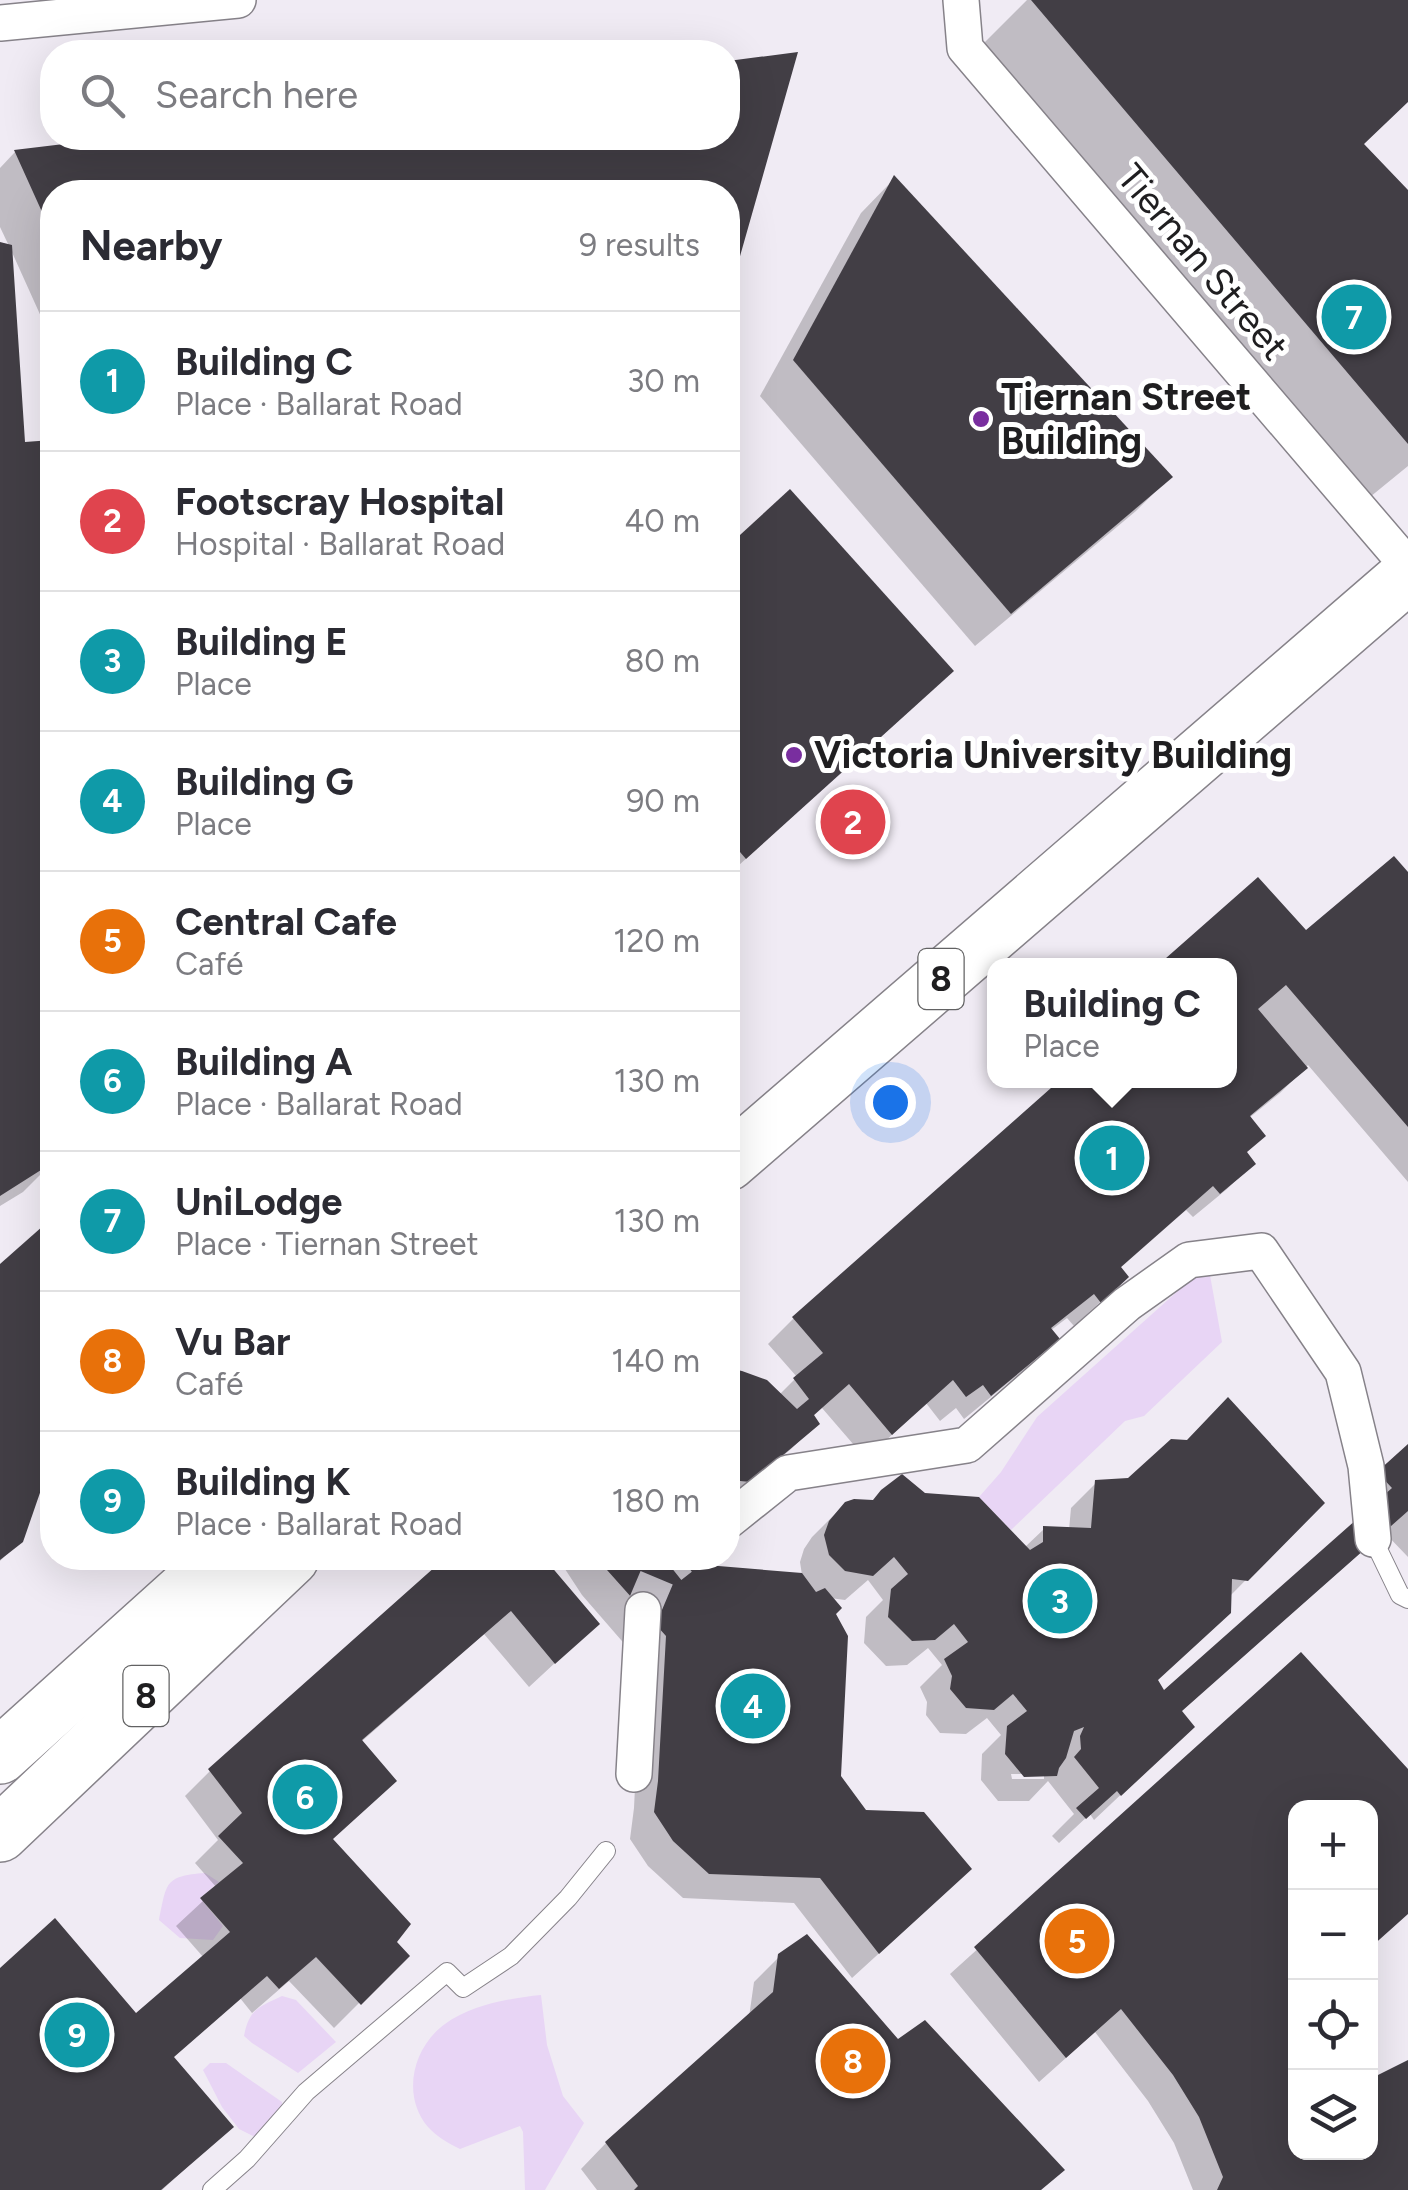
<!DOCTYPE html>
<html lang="en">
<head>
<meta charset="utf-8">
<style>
	body { margin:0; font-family:Figtree,sans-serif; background:#f2f2f3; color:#2b2b33 }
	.controls { position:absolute; right:30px; bottom:30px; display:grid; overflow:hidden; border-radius:20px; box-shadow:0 10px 40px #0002 }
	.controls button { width:90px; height:90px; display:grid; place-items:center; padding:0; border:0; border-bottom:2px solid #e1e1e2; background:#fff; color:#2b2b33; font:50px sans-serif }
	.you { position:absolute; left:890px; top:1102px; width:35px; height:35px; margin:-25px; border:8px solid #fff; border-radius:50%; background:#1a73e8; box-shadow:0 0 0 15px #1a73e833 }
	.badge { display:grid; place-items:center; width:65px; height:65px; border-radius:50%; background:#792e9f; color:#fff; font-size:32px; font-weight:700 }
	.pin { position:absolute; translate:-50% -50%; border:5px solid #fff; box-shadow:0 2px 10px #0006 }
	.popup { position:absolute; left:987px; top:958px; width:250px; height:130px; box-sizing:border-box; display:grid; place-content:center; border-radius:20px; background:#fff; filter:drop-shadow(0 2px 8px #0005); font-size:32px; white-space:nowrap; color:#7c7c81 }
	.popup b { font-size:38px; color:#2b2b33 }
	.popup::after { content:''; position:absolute; left:50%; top:100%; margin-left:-20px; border:20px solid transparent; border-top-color:#fff }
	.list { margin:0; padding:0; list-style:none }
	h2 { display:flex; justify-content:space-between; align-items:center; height:130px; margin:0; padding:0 40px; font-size:42px }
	h2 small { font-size:32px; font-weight:400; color:#7c7c81 }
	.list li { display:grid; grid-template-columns:65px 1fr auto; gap:30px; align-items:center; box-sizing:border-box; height:140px; padding:0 40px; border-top:2px solid #e1e1e2 }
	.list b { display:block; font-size:38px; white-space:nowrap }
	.list p { margin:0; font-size:32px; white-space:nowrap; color:#7c7c81 }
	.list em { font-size:32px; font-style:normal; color:#7c7c81 }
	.icon { flex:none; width:55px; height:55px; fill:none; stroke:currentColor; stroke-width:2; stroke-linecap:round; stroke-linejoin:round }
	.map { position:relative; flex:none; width:1408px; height:2190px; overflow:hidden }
	.search { position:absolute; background:#fff; box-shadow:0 10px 40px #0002; left:40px; top:40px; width:700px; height:110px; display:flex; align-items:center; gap:25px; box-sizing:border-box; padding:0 35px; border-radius:40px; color:#7c7c81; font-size:38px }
	.panel { position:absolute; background:#fff; box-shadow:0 10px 40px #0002; left:40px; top:180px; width:700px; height:1390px; border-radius:40px }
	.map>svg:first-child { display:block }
	.green { fill:#e8d5f5 }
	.shadow { fill:#0003; fill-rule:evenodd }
	.building { fill:#423e45 }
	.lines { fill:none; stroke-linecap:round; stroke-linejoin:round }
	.minor-tunnel { stroke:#c6c2ca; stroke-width:35; stroke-dasharray:35 18; stroke-linecap:butt }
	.service-casing { stroke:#868289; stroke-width:20 }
	.minor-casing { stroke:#868289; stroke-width:38 }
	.trunk-casing { stroke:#868289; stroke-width:58 }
	.service { stroke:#fff; stroke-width:18 }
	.minor { stroke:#fff; stroke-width:35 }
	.trunk { stroke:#fff; stroke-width:55 }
	.poi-dot { fill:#792e9f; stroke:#fff; stroke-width:4 }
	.labels { text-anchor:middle; stroke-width:10; stroke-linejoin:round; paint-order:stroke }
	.shield { fill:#fff; stroke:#626263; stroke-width:2.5 }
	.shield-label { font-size:35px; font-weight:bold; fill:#1f1e20 }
	.street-label { font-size:38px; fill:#1f1e20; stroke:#fff }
	.poi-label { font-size:38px; font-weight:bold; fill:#1f1e20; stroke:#fff; text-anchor:start }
</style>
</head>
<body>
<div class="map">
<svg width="1408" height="2190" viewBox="0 0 1408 2190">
	<rect width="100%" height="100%" fill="#f0ebf4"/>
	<g class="green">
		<path d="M1208 1264 1222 1342 1144 1416 1125 1421 1011 1530 979 1497 1001 1472 1037 1417Z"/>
		<path d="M205 1873 219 1882 200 1898 223 1926 213 1940 180 1938 159 1920C167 1883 164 1876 205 1873Z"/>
		<path d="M541 1995 547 2045 563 2096 584 2123 545 2190H525L523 2132 520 2126 460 2149C448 2143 437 2137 428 2127 401 2095 413 2047 445 2024 471 2005 510 1998 541 1995Z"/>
		<path d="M282 1996 296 2000 336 2042 298 2073 252 2043 244 2036C249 2009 259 2007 282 1996Z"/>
		<path d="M210 2063H226L282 2102V2109L255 2137 239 2129 222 2107 203 2070Z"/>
	</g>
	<g class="shadow">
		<path d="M1027 0H1408V101L1362 145 1408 194V466L1370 497 984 43Z"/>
		<path d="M795 55 728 290V192H52V341L11 250 23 444 52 442V1163L23 1192 0 1206V244L9 246 0 227V168L15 152 134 138H728V63Z"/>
		<path d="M894 179 1170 477 1136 511 975 646 760 396 861 213Z"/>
		<path d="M790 493 950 671 916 705 728 875V549Z"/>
		<path d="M1408 876V1182L1308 1065 1280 1093 1249 1118 1245 1153 1252 1164 1227 1189 1193 1217 1186 1210 1119 1269 1125 1277 1100 1302 1074 1326 1067 1318 1050 1331 1056 1339 1031 1364 964 1419 956 1408 940 1421 926 1403 866 1459 822 1408 812 1417 817 1424 791 1449 728 1502V1372L741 1373 779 1395 797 1377 768 1344 793 1319 1230 1080V966L1306 934Z"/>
		<path d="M52 1221V1451L20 1541 0 1561V1268Z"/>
		<path d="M1408 1447V1557L1384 1532 1180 1712 1166 1752 1094 1820 1090 1814 1059 1843 1052 1836 1074 1814 1048 1781 1029 1801H998L981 1780 982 1754 1001 1735 987 1718 966 1734 940 1733 926 1715 927 1702 920 1687 942 1665 928 1648 907 1665 886 1666 864 1643 866 1617 883 1600 868 1580 845 1600 830 1598 833 1614 839 1777 865 1813 944 1894 852 1978 794 1903 683 1898 648 1866 630 1839 634 1808 641 1663 582 1595 563 1566 561 1558H685L693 1567 802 1575 800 1562 804 1549 812 1537 839 1510 872 1502 924 1496 1024 1548 1044 1529 1069 1530 1071 1508 1096 1483 1322 1503 1229 1597 1155 1681 1164 1692 1367 1513 1354 1499ZM1011 1774H1044V1779H1012Z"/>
		<path d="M449 1558H541L597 1624 529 1687 484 1634 361 1742 330 1840 393 1942 406 1956 334 2028 289 1981 252 2013 240 1998 171 2058 231 2127 162 2190H0V1971L136 2017 204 1958 176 1926 217 1888 195 1863 218 1840 185 1796 210 1771Z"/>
		<path d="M1301 1656 1408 1773V1912L1370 1808H1296V2152H1370L1408 2063V2190H1193L1174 2143 1148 2101 1095 2032 1039 2082 950 1974Z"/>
		<path d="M780 1956 1041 2190H597L581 2169 606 2143 749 2017 754 1982Z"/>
	</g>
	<g class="building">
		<path d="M1031 0H1408V102L1364 144 1408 190V444Z"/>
		<path d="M798 52 729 295 728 192H52V234L14 150 114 138H728V61Z"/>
		<path d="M894 175 1173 477 1011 614 793 360Z"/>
		<path d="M0 242 12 245 25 442 52 440V1163L0 1196Z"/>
		<path d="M790 489 954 671 746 859 728 838V546Z"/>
		<path d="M1394 856 1408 872V1127L1286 985 1258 1009 1308 1068 1250 1116 1266 1136 1247 1152 1256 1164 1220 1194 1213 1186 1121 1267 1129 1277 1101 1303 1094 1294 1051 1328 1060 1339 991 1396 983 1385 966 1397 953 1380 892 1435 849 1384 814 1415 820 1424 751 1482 740 1481 728 1491V1368L742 1371 767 1380 797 1409 809 1399 793 1378 823 1353 792 1317 1060 1080H1230V966H1157L1258 877 1306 930Z"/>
		<path d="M52 1218V1458L23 1542 0 1560V1264Z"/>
		<path d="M1228 1397 1325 1503 1248 1581 1232 1579 1231 1613 1158 1680 1164 1690 1392 1488 1377 1472 1408 1444V1511L1182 1711 1195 1727 1121 1796 1117 1791 1086 1819 1076 1808 1099 1788 1074 1757 1081 1749 1080 1736 1084 1727 1074 1731 1066 1758 1059 1768 1057 1776 1024 1777 1005 1754 1007 1726 1027 1711 1013 1694 994 1710 966 1708 950 1689 952 1676 944 1659 968 1642 954 1624 935 1640 912 1641 888 1617 891 1589 908 1574 894 1557 873 1576 845 1571 829 1555 824 1535 829 1521 845 1502 854 1499 873 1500 881 1490 902 1474 925 1493 979 1497 1030 1550 1043 1542V1526L1091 1528 1095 1480 1128 1478 1171 1439 1187 1440Z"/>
		<path d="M445 1558H544L600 1624 555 1664 511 1611 362 1740 397 1781 333 1839 411 1924 397 1942 410 1956 361 2005 316 1957 279 1989 267 1976 174 2057 234 2127 161 2190H0V1968L55 1918 136 2013 230 1932 200 1898 243 1863 218 1836 242 1813 208 1769Z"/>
		<path d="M599 1558H689L694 1564 802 1573 816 1592 825 1588 842 1608 836 1614 848 1636 841 1776 866 1810 924 1812 972 1869 879 1954 820 1878 709 1874 673 1841 654 1812 658 1781 666 1636 607 1570Z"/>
		<path d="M1301 1652 1408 1769V1914L1370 1948V1808H1296V2152H1370V2079L1408 2060V2190H1217L1223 2177 1199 2117 1173 2075 1121 2009 1066 2058 974 1947Z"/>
		<path d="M807 1934 898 2039 925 2020 1065 2170 1041 2190H634L638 2186 605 2142 773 1992 778 1954Z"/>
	</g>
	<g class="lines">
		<path class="minor-tunnel" d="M643 1610 657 1577 681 1558"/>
		<g class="service-casing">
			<g id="service">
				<path d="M1373 1539 1400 1595 1408 1599"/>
				<path d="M212 2190 247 2159 306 2092 447 1972 463 1988 511 1956 568 1898 606 1851"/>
			</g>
		</g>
		<g class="minor-casing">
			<g id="minor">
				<path d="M961 0 965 48 1408 566"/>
				<path d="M0 23 238 0"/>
				<path d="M728 1521 788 1473 967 1445 1127 1304 1189 1260 1261 1251 1343 1372 1366 1466 1373 1539"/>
				<path d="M634 1774 643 1610"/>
			</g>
		</g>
		<g class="trunk-casing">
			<g id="trunk">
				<path d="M728 1163 1408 575"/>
				<path d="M0 1756 220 1558"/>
				<path d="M0 1834 291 1558"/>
			</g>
		</g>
		<use href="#service" class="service"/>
		<use href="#minor" class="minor"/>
		<use href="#trunk" class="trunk"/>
	</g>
	<g class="poi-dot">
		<circle cx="981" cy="419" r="10"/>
		<circle cx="794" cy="755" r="10"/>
	</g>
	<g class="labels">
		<g class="shield">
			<rect x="918.5" y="949" width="45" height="60" rx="8"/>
			<rect x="123.5" y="1666" width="45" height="60" rx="8"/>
		</g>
		<g class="shield-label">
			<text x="941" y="991">8</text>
			<text x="146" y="1708">8</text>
		</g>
		<g class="street-label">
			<text transform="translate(1203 262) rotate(50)" y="13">Tiernan Street</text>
		</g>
		<g class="poi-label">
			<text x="1001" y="410">Tiernan Street<tspan x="1001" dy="44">Building</tspan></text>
			<text x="814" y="768">Victoria University Building</text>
		</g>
	</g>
</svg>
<div class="controls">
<button>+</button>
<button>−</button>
<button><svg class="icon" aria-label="locate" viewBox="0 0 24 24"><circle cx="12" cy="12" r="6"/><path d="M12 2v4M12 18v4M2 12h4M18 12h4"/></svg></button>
<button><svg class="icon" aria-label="layers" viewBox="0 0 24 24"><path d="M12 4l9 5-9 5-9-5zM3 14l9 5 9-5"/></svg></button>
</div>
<div class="you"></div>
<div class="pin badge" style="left:1112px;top:1158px;background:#0f9aa8">1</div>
<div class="popup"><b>Building C</b>Place</div>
<div class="pin badge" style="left:853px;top:822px;background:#e0444e">2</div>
<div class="pin badge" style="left:1060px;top:1601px;background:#0f9aa8">3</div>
<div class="pin badge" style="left:753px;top:1706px;background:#0f9aa8">4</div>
<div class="pin badge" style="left:1077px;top:1941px;background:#e8710a">5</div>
<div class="pin badge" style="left:305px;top:1797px;background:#0f9aa8">6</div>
<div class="pin badge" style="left:1354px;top:317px;background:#0f9aa8">7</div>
<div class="pin badge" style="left:853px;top:2061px;background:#e8710a">8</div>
<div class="pin badge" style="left:77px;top:2035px;background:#0f9aa8">9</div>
<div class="search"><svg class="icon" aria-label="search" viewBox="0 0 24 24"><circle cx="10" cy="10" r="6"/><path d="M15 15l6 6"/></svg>Search here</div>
<section class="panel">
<h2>Nearby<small>9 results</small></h2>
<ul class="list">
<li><span class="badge" style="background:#0f9aa8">1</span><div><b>Building C</b><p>Place · Ballarat Road</p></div><em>30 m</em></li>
<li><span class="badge" style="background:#e0444e">2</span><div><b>Footscray Hospital</b><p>Hospital · Ballarat Road</p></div><em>40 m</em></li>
<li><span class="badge" style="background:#0f9aa8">3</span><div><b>Building E</b><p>Place</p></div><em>80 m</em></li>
<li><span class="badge" style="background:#0f9aa8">4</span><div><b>Building G</b><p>Place</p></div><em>90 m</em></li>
<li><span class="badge" style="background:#e8710a">5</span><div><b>Central Cafe</b><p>Café</p></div><em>120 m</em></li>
<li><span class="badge" style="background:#0f9aa8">6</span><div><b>Building A</b><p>Place · Ballarat Road</p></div><em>130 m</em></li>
<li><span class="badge" style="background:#0f9aa8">7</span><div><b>UniLodge</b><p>Place · Tiernan Street</p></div><em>130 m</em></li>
<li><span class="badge" style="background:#e8710a">8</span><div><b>Vu Bar</b><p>Café</p></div><em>140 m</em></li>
<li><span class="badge" style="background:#0f9aa8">9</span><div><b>Building K</b><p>Place · Ballarat Road</p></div><em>180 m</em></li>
</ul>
</section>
</div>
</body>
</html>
